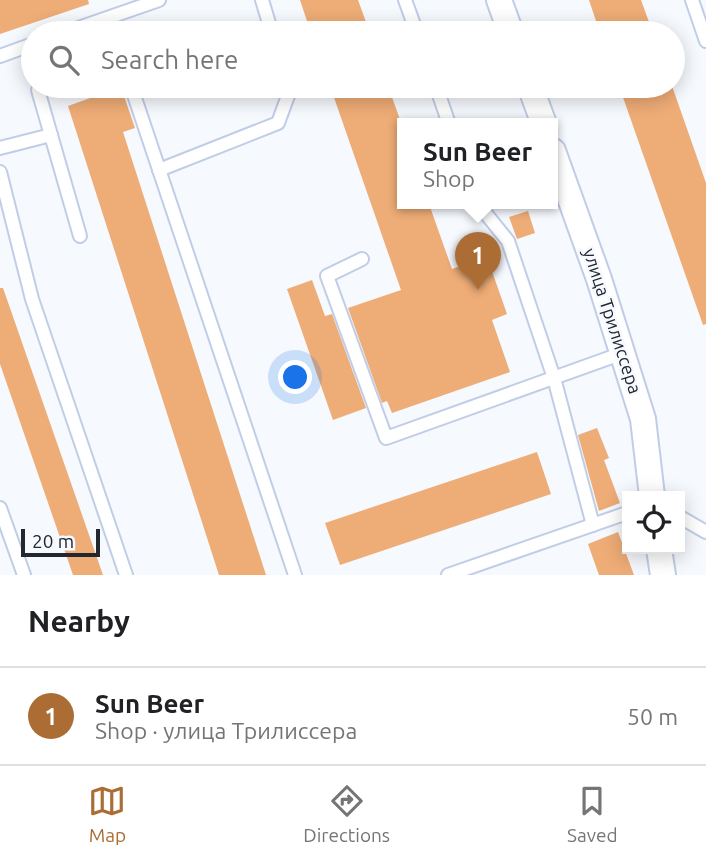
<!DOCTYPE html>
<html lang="en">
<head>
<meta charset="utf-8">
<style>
	body { margin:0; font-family:Ubuntu,sans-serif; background:#f2f2f2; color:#202124 }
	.controls { position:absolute; right:21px; bottom:21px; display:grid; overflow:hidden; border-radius:0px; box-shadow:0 4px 18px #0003 }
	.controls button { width:63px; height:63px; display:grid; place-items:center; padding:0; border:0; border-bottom:2px solid #e0e0e0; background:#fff; color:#202124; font:35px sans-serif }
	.scale { position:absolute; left:21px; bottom:18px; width:79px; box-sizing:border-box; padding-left:7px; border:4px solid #222730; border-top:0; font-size:19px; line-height:24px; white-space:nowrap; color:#222730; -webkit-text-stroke:5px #f6f9fe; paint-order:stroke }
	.you { position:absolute; left:296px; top:378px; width:24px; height:24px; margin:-18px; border:5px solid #fff; border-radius:50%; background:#1a73e8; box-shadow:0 0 0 10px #1a73e833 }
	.badge { display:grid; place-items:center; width:46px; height:46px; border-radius:50%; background:#ac6d34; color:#fff; font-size:23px; font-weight:700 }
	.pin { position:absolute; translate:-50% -58px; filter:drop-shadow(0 2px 4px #0008) }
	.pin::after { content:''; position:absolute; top:37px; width:24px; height:21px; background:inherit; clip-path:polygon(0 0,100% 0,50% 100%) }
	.popup { position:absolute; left:397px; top:118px; width:161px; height:91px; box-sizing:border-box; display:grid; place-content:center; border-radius:0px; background:#fff; filter:drop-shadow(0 2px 5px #0005); font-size:23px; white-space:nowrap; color:#757577 }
	.popup b { font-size:26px; color:#202124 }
	.popup::after { content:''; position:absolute; left:50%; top:100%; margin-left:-14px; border:14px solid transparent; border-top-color:#fff }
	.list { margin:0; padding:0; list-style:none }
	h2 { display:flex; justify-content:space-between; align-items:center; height:91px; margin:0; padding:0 28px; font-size:30px }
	h2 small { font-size:23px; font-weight:400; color:#757577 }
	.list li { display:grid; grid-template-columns:46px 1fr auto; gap:21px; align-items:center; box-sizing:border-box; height:98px; padding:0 28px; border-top:2px solid #e0e0e0 }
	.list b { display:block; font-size:26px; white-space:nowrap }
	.list p { margin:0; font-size:23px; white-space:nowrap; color:#757577 }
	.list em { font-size:23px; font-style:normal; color:#757577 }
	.icon { flex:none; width:38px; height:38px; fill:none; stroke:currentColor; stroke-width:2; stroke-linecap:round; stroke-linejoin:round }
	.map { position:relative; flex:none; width:706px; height:575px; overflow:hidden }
	.search { position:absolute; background:#fff; box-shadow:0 4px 18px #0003; left:21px; right:21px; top:21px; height:77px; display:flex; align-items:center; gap:18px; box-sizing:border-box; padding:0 24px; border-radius:38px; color:#757577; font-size:26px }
	.sheet { height:189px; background:#fff }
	nav { display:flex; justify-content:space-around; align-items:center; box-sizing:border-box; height:98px; border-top:2px solid #e0e0e0; background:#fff; font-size:19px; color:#757577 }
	nav a { display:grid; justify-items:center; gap:4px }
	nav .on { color:#ac6d34 }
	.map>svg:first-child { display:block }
	.building { fill:#eeac76 }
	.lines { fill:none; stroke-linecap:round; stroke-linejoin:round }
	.lane-casing { stroke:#c1cde7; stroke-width:16 }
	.street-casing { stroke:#c1cde7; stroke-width:28 }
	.lane { stroke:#fff; stroke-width:12 }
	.street { stroke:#fff; stroke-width:24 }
	.labels { text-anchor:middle; stroke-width:5; stroke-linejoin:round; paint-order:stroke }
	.street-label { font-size:18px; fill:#222730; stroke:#f6f9fe }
</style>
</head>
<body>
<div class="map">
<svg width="706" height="575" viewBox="0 0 706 575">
	<rect width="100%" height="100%" fill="#f6f9fe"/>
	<g class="building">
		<path d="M0 0H88L89 4 0 34Z"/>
		<path d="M300 0H358L370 33H311Z"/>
		<path d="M589 0H641L653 33H600Z"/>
		<path d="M330 86H388L403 128V204H429L452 269 487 257 507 314 492 320 510 372 392 413 387 401 382 403 348 308 401 290Z"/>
		<path d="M619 86H672L706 183V324L703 325Z"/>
		<path d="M121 87 135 128 123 132 266 575H219L68 106Z"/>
		<path d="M528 211 535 233 517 239 509 217Z"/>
		<path d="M312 280 325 316 332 314 366 408 333 420 287 289Z"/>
		<path d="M0 288H3L103 575H73L0 364Z"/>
		<path d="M597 428 609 458 604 460 620 503 599 511 578 435Z"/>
		<path d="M537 452 551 494 340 565 325 523Z"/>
		<path d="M618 532 634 575H599L588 544Z"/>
	</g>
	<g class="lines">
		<g class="lane-casing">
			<g id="lane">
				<path d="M262 0 272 33"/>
				<path d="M405 0 417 33"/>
				<path d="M692 0 706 41"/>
				<path d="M109 18 114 33"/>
				<path d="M64 33 159 0"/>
				<path d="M0 56 33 44"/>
				<path d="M48 86 38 90 80 236"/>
				<path d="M131 86 295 575"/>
				<path d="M436 86 449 124"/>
				<path d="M0 148 51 135"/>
				<path d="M159 170 278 123 289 93 287 86"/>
				<path d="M0 172 32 299 126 575"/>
				<path d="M478 204 508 241 554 378 593 525"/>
				<path d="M362 259 327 276 386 438 623 353"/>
				<path d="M0 508 24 575"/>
				<path d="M680 517 706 532"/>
				<path d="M448 575 627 513"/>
			</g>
		</g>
		<g class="street-casing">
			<g id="street">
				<path d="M499 0 511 33"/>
				<path d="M530 86 544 124"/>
				<path d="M553 151 599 279 643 419 652 496"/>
				<path d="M659 549 663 575"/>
			</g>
		</g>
		<use href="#lane" class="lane"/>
		<use href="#street" class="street"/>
	</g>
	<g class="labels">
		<g class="street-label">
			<text transform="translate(612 321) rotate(72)" y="6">улица Трилиссера</text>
		</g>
	</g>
</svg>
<div class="controls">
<button><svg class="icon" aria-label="locate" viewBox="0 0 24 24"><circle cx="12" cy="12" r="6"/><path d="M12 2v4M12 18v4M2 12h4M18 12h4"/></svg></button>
</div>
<div class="scale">20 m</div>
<div class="you"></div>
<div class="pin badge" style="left:478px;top:290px">1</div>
<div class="popup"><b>Sun Beer</b>Shop</div>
<div class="search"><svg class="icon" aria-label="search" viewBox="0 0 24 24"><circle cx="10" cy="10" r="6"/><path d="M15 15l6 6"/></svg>Search here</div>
</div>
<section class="sheet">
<h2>Nearby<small></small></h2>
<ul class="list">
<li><span class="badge">1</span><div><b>Sun Beer</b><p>Shop · улица Трилиссера</p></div><em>50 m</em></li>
</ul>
</section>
<nav>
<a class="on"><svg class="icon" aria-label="map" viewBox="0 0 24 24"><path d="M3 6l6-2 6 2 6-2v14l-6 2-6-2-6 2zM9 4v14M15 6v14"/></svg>Map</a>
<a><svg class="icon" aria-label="directions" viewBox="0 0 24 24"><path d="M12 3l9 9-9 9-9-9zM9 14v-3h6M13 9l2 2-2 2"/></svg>Directions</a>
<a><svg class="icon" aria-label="saved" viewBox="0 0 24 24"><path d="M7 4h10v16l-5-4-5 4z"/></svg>Saved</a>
</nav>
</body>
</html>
